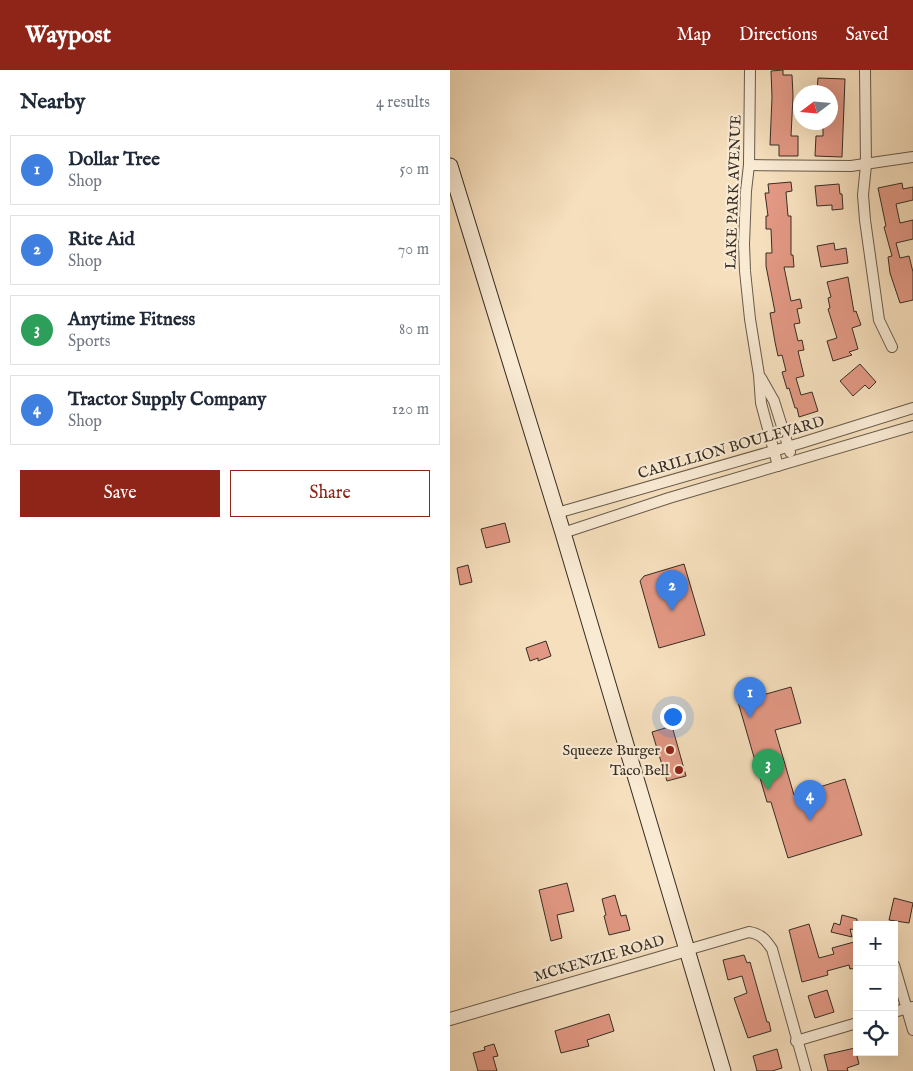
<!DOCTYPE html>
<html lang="en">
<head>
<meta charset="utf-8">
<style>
	body { margin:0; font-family:"IM FELL English",serif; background:#f2f2f3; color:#1f2937 }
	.controls { position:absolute; right:15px; bottom:15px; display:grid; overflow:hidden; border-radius:0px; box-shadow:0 5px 20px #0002 }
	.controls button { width:45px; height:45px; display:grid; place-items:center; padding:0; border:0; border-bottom:1px solid #e0e1e3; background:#fff; color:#1f2937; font:25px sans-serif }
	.compass { position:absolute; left:343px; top:15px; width:45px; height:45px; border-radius:50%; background:#fff; box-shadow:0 5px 20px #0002; rotate:254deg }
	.you { position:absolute; left:222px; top:646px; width:18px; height:18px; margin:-12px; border:4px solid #fff; border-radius:50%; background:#1a73e8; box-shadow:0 0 0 8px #1a73e833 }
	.badge { display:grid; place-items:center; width:32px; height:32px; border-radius:50%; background:#8f2418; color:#fff; font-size:16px; font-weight:700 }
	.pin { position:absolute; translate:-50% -41px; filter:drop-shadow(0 1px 2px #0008) }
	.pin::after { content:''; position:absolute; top:26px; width:18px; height:15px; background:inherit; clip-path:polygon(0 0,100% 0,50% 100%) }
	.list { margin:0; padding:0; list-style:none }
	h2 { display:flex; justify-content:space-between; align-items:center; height:65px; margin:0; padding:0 20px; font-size:21px }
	h2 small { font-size:16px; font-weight:400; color:#747a83 }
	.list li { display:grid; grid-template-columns:32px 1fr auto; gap:15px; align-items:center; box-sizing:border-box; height:70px; margin:0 10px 10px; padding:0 10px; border:1px solid #e0e1e3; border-radius:0px }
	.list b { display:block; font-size:19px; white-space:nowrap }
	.list p { margin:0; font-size:16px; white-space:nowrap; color:#747a83 }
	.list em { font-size:16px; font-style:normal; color:#747a83 }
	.actions { display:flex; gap:10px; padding:15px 20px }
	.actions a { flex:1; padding:11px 0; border:1px solid #8f2418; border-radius:0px; text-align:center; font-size:18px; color:#8f2418 }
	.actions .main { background:#8f2418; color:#fff }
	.icon { flex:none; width:28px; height:28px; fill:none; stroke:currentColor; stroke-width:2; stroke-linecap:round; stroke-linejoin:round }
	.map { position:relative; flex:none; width:463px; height:1001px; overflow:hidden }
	header { display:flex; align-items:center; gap:30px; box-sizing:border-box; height:70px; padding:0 25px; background:#8f2418; color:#fff }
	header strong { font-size:24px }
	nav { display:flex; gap:28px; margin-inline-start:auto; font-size:18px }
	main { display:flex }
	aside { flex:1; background:#fff }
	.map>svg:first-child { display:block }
	.building { fill:#e29884; stroke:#362d23 }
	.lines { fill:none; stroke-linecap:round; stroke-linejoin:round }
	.minor-casing { stroke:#665a4a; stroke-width:12 }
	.tertiary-casing { stroke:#665a4a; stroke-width:14 }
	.secondary-casing { stroke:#362d23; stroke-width:17 }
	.minor { stroke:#f9ead4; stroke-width:10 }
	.tertiary { stroke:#f9ead4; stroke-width:12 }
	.secondary { stroke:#f9ead4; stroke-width:15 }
	.poi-dot { fill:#8f2418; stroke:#f9ead4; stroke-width:2 }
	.labels { text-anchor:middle; stroke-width:4.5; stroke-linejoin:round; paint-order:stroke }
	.street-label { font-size:15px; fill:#362d23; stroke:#f9ead4 }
	.poi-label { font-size:15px; fill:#362d23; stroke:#f9ead4; text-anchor:end }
</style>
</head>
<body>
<header>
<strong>Waypost</strong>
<nav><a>Map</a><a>Directions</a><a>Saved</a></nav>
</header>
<main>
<aside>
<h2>Nearby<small>4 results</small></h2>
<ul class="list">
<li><span class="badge" style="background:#3f7fe0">1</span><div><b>Dollar Tree</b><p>Shop</p></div><em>50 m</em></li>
<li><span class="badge" style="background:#3f7fe0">2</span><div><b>Rite Aid</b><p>Shop</p></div><em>70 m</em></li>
<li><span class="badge" style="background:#2e9e5b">3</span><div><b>Anytime Fitness</b><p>Sports</p></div><em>80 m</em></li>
<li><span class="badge" style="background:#3f7fe0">4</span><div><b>Tractor Supply Company</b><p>Shop</p></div><em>120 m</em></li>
</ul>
<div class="actions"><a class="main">Save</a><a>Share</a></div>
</aside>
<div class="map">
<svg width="463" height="1001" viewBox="0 0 463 1001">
	<rect width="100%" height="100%" fill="#f6dfbd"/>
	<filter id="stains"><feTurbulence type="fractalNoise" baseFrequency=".004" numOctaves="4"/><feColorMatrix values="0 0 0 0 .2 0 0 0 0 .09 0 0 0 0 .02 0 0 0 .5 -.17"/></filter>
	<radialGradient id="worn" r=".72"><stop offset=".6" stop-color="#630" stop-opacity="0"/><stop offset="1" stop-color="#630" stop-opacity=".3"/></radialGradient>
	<g class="building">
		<path d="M333 0V5H342L343 26 341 66H348V86H329V75H320L322 27 321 1Z"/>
		<path d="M368 8 395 9 392 87 365 86 366 66H373V52H380V22H367Z"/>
		<path d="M341 112 342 121 336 122 338 146H341V185H343L344 197H334L341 231 350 229 352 238 347 239 350 253 344 254 348 271 352 270 354 280 348 281 354 306 346 308 351 325 362 322 368 341 349 347 347 338H345L339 318 337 319 332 302 336 301 332 285 328 286 325 272 320 243 325 242 316 196V183H322L321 159H316V146H318L315 123H319L318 114Z"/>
		<path d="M452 113 453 119 463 117V130L446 134 450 153 463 150V169L446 173 450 188 459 186 463 202V230L450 233 440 203 438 187 442 186 434 157 436 156 428 118Z"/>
		<path d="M389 114 390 124H392L393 139 382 140V135L367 136 365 116Z"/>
		<path d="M384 173 385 180 396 178 398 193 371 197 367 176Z"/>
		<path d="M398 207 404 242 406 241 411 255 402 258 408 279 399 282 402 285 383 291 377 271 387 268 378 239 380 238 378 228 381 227 377 212Z"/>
		<path d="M410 294 426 312 419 319 415 315 403 326 390 311Z"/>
		<path d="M55 453 60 472 36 478 31 459Z"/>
		<path d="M234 494 255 565 209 578 190 511 194 506Z"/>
		<path d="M18 495 22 512 10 515 7 498Z"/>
		<path d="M96 571 101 586 88 591V588L80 591 76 578Z"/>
		<path d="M341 617 351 653 325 660 344 725 395 709 412 765 338 788 321 732H317L288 632Z"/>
		<path d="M222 656 236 706 217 711 202 662Z"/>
		<path d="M117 813 124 841 107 845 112 868 101 871 89 820Z"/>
		<path d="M165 825 171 846 176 845 180 860 159 865 154 846 156 845 152 829Z"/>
		<path d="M444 828 463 833 459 853 439 850Z"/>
		<path d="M392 845 407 849V860L400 859 402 867 381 862 384 853 390 855Z"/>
		<path d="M359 854 369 888 384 884 382 878 404 872 407 884V898L400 899 399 895 377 901 378 905 352 912 339 860Z"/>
		<path d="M294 885 297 893 300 892 317 952H319L321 961 298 968 284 928 297 923 292 906 278 910 273 890Z"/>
		<path d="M377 920 384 942 365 948 358 926Z"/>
		<path d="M159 944 164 961 137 970 139 976 111 983 105 961Z"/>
		<path d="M44 974 48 986 43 987 47 1001H28L23 983 35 980 34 977Z"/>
		<path d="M405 978 409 994 397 998 398 1001H378L374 985Z"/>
		<path d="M327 979 332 998 322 1001H307L303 986Z"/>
	</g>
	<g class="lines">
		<g class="minor-casing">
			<g id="minor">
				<path d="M300 0 299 95 296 121 294 174 295 201 300 249 309 305 311 333 328 396"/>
				<path d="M415 0 416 95 413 125 415 150 429 250 442 277"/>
				<path d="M299 95 401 96 463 87"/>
				<path d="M311 308 324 331 340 382"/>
				<path d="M107 443 351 373 463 338"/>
				<path d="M113 463 219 428 463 356"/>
				<path d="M237 880 299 862C311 864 315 869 322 879L356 1001"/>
				<path d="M444 895 463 960"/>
				<path d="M444 942 462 937"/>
				<path d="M346 971 407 953"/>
			</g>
		</g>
		<g class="tertiary-casing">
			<path id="tertiary" d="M0 949 237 880"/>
		</g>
		<g class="secondary-casing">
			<path id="secondary" d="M0 96 113 463 273 1001"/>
		</g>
		<use href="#minor" class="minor"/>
		<use href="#tertiary" class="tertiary"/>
		<use href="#secondary" class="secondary"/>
	</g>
	<g class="poi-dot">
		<circle cx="220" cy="680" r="5"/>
		<circle cx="229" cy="700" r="5"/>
	</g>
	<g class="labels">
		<g class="street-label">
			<text transform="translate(283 122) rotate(-88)" y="5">LAKE PARK AVENUE</text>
			<text transform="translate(281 377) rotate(-16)" y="5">CARILLION BOULEVARD</text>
			<text transform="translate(149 888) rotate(-16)" y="5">MCKENZIE ROAD</text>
		</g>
		<g class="poi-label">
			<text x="210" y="685">Squeeze Burger</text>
			<text x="219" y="705">Taco Bell</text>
		</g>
	</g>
	<rect width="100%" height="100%" filter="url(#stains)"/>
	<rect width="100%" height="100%" fill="url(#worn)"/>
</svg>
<div class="controls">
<button>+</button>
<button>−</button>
<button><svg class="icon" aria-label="locate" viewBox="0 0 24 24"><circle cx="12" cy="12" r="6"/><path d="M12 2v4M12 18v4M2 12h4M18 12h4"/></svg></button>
</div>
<svg class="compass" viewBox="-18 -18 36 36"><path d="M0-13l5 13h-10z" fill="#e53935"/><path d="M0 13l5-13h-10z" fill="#747a83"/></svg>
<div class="you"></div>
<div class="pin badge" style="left:300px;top:648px;background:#3f7fe0">1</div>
<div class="pin badge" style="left:222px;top:541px;background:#3f7fe0">2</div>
<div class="pin badge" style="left:318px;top:720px;background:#2e9e5b">3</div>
<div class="pin badge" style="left:360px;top:751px;background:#3f7fe0">4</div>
</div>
</main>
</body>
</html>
